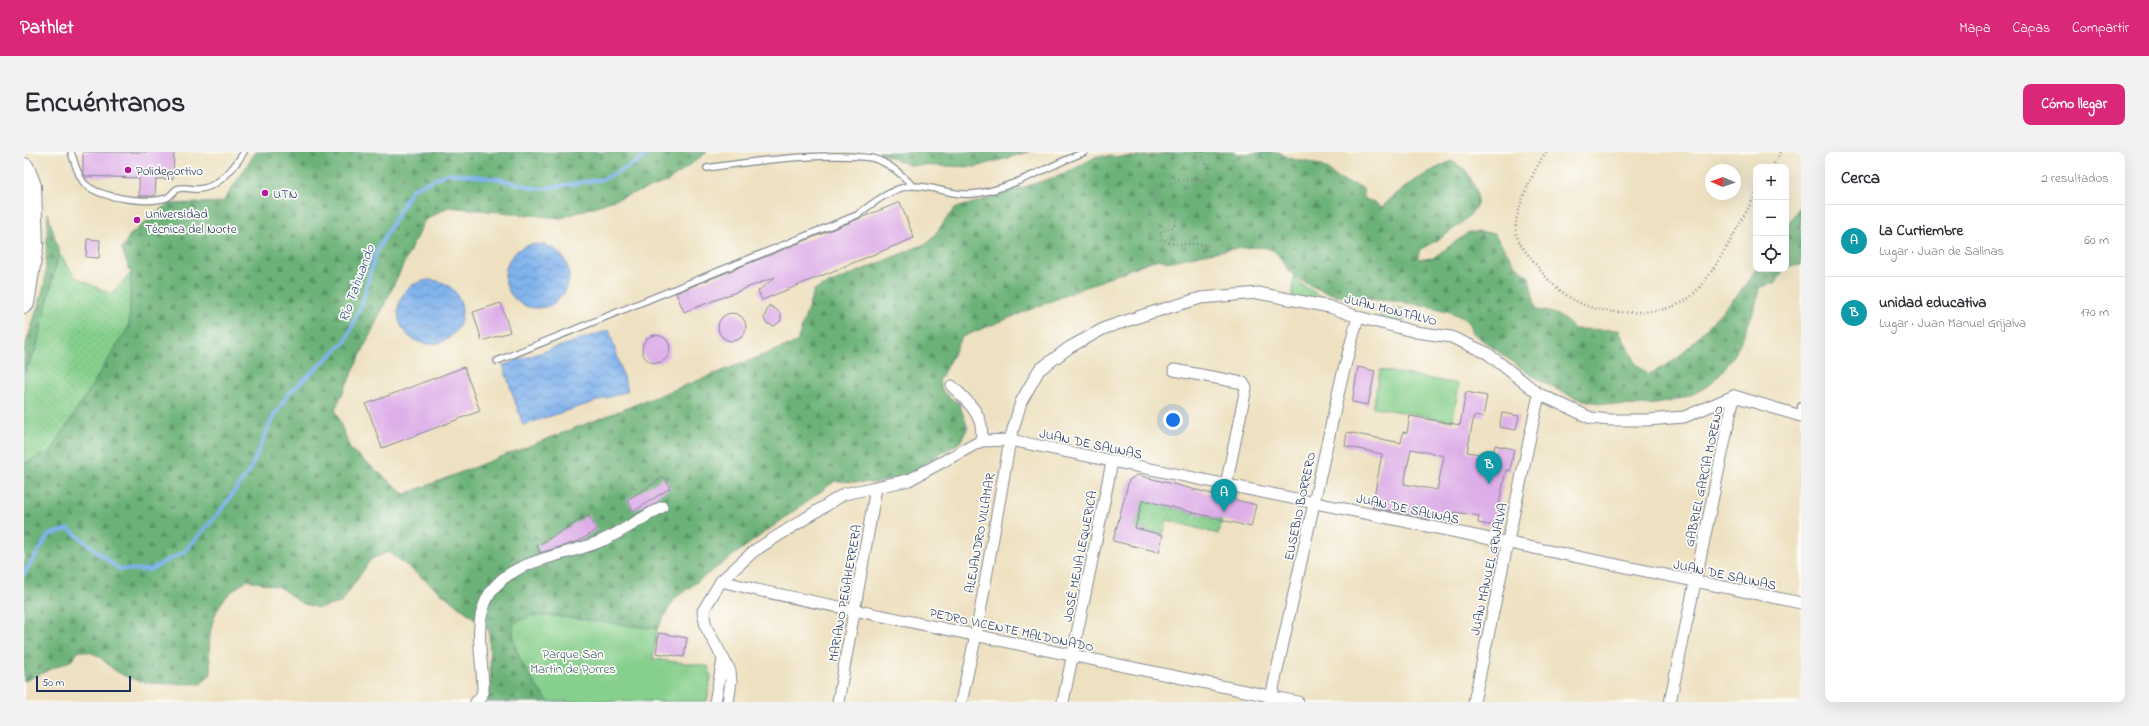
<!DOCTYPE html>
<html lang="es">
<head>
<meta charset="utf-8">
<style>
	body { margin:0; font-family:"Indie Flower",sans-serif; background:#f2f2f3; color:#2b2b33 }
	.controls { position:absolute; right:12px; top:12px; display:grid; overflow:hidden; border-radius:8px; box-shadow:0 4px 16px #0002 }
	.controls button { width:36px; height:36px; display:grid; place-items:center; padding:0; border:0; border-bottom:1px solid #e1e1e2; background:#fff; color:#2b2b33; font:20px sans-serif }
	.compass { position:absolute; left:1681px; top:12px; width:36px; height:36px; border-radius:50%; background:#fff; box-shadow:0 4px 16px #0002; rotate:272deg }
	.scale { position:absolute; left:12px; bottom:10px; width:95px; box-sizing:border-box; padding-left:4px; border:2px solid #1b2f5e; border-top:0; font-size:11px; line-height:14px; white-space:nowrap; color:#1b2f5e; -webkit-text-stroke:3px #fdfcf7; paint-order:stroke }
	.you { position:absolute; left:1149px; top:268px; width:14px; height:14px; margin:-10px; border:3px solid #fff; border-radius:50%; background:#1a73e8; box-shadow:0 0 0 6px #1a73e833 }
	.badge { display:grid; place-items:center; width:26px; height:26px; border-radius:50%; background:#db2777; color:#fff; font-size:13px; font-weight:700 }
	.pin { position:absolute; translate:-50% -33px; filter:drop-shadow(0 1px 2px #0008) }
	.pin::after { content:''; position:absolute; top:21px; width:14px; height:12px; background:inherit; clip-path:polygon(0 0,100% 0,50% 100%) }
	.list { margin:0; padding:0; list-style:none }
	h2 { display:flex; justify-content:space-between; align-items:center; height:52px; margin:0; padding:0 16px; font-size:17px }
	h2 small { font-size:13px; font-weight:400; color:#7c7c81 }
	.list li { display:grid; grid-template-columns:26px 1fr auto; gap:12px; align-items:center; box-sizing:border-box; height:72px; padding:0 16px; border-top:1px solid #e1e1e2 }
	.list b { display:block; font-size:15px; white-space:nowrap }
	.list p { margin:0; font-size:13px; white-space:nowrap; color:#7c7c81 }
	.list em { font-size:13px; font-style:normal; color:#7c7c81 }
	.icon { flex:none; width:22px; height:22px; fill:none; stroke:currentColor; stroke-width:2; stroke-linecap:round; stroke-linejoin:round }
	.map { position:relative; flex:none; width:1777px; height:550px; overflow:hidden; border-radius:8px }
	header { display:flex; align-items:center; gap:24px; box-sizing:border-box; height:56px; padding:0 20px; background:#db2777; color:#fff }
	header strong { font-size:19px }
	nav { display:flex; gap:22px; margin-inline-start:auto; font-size:14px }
	.intro { display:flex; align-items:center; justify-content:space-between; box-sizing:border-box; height:96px; padding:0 24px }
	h1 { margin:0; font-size:28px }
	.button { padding:10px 18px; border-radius:8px; background:#db2777; color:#fff; font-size:14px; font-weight:700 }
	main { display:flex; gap:24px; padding:0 24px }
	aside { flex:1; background:#fff; border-radius:8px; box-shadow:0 4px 16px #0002 }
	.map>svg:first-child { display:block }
	.grass { fill:url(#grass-dots); stroke:#507f75 }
	.forest { fill:url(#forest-firs); stroke:#44706b }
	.green { fill:#86cf8c; stroke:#507f75 }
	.water { fill:url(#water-waves); stroke:#4e70a5 }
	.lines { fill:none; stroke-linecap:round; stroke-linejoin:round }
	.stream { stroke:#80b2ec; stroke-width:4 }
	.building { fill:#ddaee8; fill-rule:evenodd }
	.lane-casing { stroke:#848890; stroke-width:8 }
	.street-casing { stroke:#848890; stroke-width:13 }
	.highway-casing { stroke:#848890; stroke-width:22 }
	.path { stroke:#848890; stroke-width:2.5; stroke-dasharray:1 3; stroke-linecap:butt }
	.lane { stroke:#fff; stroke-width:5.5 }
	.street { stroke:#fff; stroke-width:11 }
	.highway { stroke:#fff; stroke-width:20 }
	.poi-dot { fill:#b5179e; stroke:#fdfcf7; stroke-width:1.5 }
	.labels { text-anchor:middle; stroke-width:3.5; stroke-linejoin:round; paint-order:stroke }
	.poi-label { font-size:13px; fill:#1b2f5e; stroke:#fdfcf7; text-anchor:start }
	.street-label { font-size:13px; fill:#1b2f5e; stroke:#fdfcf7 }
	.park-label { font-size:13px; fill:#3b5f6c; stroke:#fdfcf7 }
	.water-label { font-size:14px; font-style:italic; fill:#395689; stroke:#fdfcf7 }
</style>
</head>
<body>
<header>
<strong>Pathlet</strong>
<nav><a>Mapa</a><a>Capas</a><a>Compartir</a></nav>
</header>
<div class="intro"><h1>Encuéntranos</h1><a class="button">Cómo llegar</a></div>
<main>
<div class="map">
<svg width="1777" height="550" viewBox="0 0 1777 550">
	<defs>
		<pattern id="grass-dots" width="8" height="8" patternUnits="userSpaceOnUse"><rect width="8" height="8" fill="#86cf8c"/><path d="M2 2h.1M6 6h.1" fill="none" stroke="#73b27b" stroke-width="1.8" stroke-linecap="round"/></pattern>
		<pattern id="forest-firs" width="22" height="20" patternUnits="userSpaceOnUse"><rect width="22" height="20" fill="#6cb278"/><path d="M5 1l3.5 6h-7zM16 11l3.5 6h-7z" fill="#589166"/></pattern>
		<pattern id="water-waves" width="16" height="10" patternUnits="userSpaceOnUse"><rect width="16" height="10" fill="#80b2ec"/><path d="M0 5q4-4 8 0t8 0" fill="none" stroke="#6891c2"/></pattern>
	</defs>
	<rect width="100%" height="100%" fill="#fdfcf7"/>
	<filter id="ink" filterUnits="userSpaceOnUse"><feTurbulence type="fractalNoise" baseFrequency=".025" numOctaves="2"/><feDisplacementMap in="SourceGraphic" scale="8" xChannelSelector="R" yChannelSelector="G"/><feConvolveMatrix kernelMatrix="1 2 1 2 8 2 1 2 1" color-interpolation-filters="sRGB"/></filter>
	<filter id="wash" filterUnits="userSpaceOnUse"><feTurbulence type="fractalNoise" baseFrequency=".012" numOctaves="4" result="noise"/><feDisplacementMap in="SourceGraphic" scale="16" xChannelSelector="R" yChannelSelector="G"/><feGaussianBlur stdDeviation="0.9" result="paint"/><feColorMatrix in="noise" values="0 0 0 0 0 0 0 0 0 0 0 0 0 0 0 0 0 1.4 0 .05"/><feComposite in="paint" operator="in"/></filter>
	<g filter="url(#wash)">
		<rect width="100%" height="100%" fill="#eee1c1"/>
		<g class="grass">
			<path d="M35 101 51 125 87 142 107 121 105 174 80 218 26 302H19L0 312V222L12 197Z"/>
			<path d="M1270 124 1275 131 1301 147 1300 150 1268 145Z"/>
			<path d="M1357 157H1381L1379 176 1356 170Z"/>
			<path d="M1119 348 1198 368 1194 382 1143 368 1139 383 1111 376Z"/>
		</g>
		<g class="forest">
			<path d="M232 0H683L643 30 537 66 424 55 400 69 311 257 326 297 381 342 773 190 790 138 905 90 930 57 1041 22 1073 4 1113 5 1154 0H1211L1213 2 1255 0C1268 11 1284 7 1299 15 1306 18 1310 25 1317 28 1325 32 1333 31 1340 38V46L1358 55C1377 35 1402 21 1427 9 1431 11 1436 14 1440 17 1446 24 1456 42 1453 51 1448 68 1412 90 1396 97L1394 104 1397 107 1409 106 1445 80 1470 81 1490 111 1505 125 1512 158C1528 159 1539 164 1550 177L1595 178 1612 211 1624 223 1653 207 1717 139 1732 117H1761L1751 131 1737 135C1728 166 1713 208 1687 231 1655 258 1588 258 1550 245 1515 233 1478 201 1447 180 1447 178 1446 174 1445 172 1431 151 1348 148 1322 145 1306 143 1275 131 1265 119 1258 110 1255 98 1242 96 1219 92 1168 105 1143 110L1135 107 1124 110 938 185 915 229C918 241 925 246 935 251L944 276 936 290 882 324 851 331 811 329 651 446 633 477 530 464H507L491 496 517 540 525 550H463L467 533 465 478 365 400 347 407 317 451 294 456 277 451 255 435 223 428C216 433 208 439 202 445 183 467 184 495 187 522L177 532C151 531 121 535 97 522 78 512 80 500 55 499L48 508 0 529V312L19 302 26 301 105 174 107 121 98 98 105 84 144 52 199 50Z"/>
			<path d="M854 0H1005L952 15 885 13Z"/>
			<path d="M1777 53V113L1762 115V74Z"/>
			<path d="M24 61 35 101 12 197 0 222V199L21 131Z"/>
		</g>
		<g class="green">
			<path d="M1356 218 1435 232 1429 269 1349 255Z"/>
			<path d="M507 464H530L633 477 629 507 684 514 687 524 683 549 525 550C510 532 484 496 490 471Z"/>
		</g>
		<g class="water">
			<circle cx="513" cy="124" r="32"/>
			<circle cx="406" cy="160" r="32"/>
			<path d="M585 178 604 239 499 273 479 213Z"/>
		</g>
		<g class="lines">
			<path class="stream" d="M0 422 25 383 45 377 95 417 125 418 160 400 193 363 226 318 248 267 265 241 322 189 338 151 352 100 388 37 424 21 475 27 515 37 580 27 613 10 626 0"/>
		</g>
		<g id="blocks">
			<g class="building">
				<path d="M59 0H150L149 27H132L131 44H115V26L61 24 59 20Z"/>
				<path d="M876 50 890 86 738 148 734 139 751 125 660 160 652 141Z"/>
				<path d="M63 87 76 88 75 106 62 105Z"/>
				<path d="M477 151 486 180 458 189 449 160Z"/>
				<path d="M745 153 754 159 757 163V169L750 174 742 171 740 166Z"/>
				<circle cx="708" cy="175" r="14"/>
				<circle cx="632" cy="197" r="14"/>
				<path d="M440 215 456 259 358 296 342 252Z"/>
				<path d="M1334 215 1351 219 1344 253 1328 250Z"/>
				<path d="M1442 240 1463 244 1459 265 1450 264 1443 300 1469 304 1471 293 1490 297 1486 319 1482 318 1471 374 1454 371 1455 364 1431 360 1428 372 1348 355 1358 302 1321 294 1323 280 1377 291 1379 280 1383 281 1386 264 1436 273ZM1387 297 1420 304 1413 338 1380 332Z"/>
				<path d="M1478 261 1495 264 1492 278 1475 275Z"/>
				<path d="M1113 323 1232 353 1227 375 1119 348 1111 376 1139 383 1135 400 1089 389 1105 328Z"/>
				<path d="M640 325 646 336 610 359 603 348Z"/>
				<path d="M564 363 573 378 555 389 516 401 513 394Z"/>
				<path d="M635 481 663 486 660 505 632 501Z"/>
			</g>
		</g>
	</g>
	<g filter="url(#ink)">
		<use href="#blocks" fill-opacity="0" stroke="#848890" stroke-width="1"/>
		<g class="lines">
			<g class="lane-casing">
				<g id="lane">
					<path d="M47 0C51 11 53 22 60 31 74 46 123 52 142 46 147 45 149 39 153 37 161 34 167 38 174 37 194 36 210 16 220 0"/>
					<path d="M683 16C730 9 803 0 848 6 864 10 877 22 888 33"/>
					<path d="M473 209 833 63C846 53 872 33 889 34 912 34 932 46 956 41 993 34 1026 13 1061 0"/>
					<path d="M1775 264 1777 254"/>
				</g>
			</g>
			<g class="street-casing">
				<g id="street">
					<path d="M1150 218 1219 231 1222 236 1202 333"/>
					<path d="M928 234C944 250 962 264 957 289"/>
					<path d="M697 429 733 438 1274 550"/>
					<path d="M452 550 457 546 459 538C459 511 450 477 461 451 479 406 539 406 577 389 598 380 618 366 638 355"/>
					<path d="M691 550 699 508"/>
					<path d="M704 550 707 529 706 519 682 475 679 459 697 429 730 399 820 342 885 328 957 289 986 288 1777 451"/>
					<path d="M814 550 852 336"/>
					<path d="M937 550 952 483 986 288 997 250 1015 218 1046 195 1081 176 1123 162 1177 146 1234 141 1306 155 1334 165 1392 180 1427 185 1463 201 1515 242 1567 266 1586 268H1623L1660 265 1710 244 1777 264"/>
					<path d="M1039 550 1088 310"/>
					<path d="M1246 550 1317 229 1334 165"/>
					<path d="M1450 550 1515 242"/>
					<path d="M1646 550 1710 244"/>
				</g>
			</g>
			<g class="highway-casing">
				<path id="highway" d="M0 16 7 34 9 94 0 151"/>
			</g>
			<g class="path">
				<path d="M1178 0 1185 22 1182 27 1173 29 1156 27 1132 39 1129 47 1132 52 1153 66 1150 74 1137 80 1136 86C1151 97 1167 89 1183 93L1185 97"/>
				<path d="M1522 0C1511 15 1488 64 1492 81 1494 91 1502 100 1508 107 1537 148 1565 163 1616 160 1631 159 1649 157 1662 148 1685 134 1717 68 1732 42"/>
				<path d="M1748 15 1757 0"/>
			</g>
			<use href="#lane" class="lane"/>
			<use href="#street" class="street"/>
			<use href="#highway" class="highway"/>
		</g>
	</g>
	<g class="poi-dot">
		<circle cx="104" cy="18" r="4"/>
		<circle cx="241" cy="41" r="4"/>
		<circle cx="113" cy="68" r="4"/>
	</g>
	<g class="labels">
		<g class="poi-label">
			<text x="112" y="23">Polideportivo</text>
			<text x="249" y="46">UTN</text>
			<text x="121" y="66">Universidad<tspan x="121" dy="15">Técnica del Norte</tspan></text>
		</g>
		<g class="street-label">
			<text transform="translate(1367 157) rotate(14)" y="5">JUAN MONTALVO</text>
			<text transform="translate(1067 291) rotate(12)" y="5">JUAN DE SALINAS</text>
			<text transform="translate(1679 324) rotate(-78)" y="5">GABRIEL GARCÍA MORENO</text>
			<text transform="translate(1275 354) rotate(-78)" y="5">EUSEBIO BORRERO</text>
			<text transform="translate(1384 356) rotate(12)" y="5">JUAN DE SALINAS</text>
			<text transform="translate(955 381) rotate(-80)" y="5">ALEJANDRO VILLAMAR</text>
			<text transform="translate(1055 404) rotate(-79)" y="5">JOSÉ MEJIA LEQUERICA</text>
			<text transform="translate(1464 417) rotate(-78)" y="5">JUAN MANUEL GRIJALVA</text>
			<text transform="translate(1701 422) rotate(12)" y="5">JUAN DE SALINAS</text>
			<text transform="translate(820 441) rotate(-80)" y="5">MARIANO PEÑAHERRERA</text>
			<text transform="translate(988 477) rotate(12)" y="5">PEDRO VICENTE MALDONADO</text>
		</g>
		<g class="park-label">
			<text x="549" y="506">Parque San<tspan x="549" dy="15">Martín de Porres</tspan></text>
		</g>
		<g class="water-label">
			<text transform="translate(332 131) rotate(-70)" y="5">Río Tahuando</text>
		</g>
	</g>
</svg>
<div class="controls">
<button>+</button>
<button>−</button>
<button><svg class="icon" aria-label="locate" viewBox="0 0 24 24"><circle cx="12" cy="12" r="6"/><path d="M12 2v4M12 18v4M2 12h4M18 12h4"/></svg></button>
</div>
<svg class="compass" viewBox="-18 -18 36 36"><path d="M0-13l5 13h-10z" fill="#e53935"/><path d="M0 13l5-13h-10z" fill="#7c7c81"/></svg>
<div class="scale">50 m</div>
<div class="you"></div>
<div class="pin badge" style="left:1200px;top:360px;background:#0f9aa8">A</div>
<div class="pin badge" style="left:1465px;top:332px;background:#0f9aa8">B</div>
</div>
<aside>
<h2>Cerca<small>2 resultados</small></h2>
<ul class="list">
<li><span class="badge" style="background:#0f9aa8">A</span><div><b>La Curtiembre</b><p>Lugar · Juan de Salinas</p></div><em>60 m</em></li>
<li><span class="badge" style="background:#0f9aa8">B</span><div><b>unidad educativa</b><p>Lugar · Juan Manuel Grijalva</p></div><em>170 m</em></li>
</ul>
</aside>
</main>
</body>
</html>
